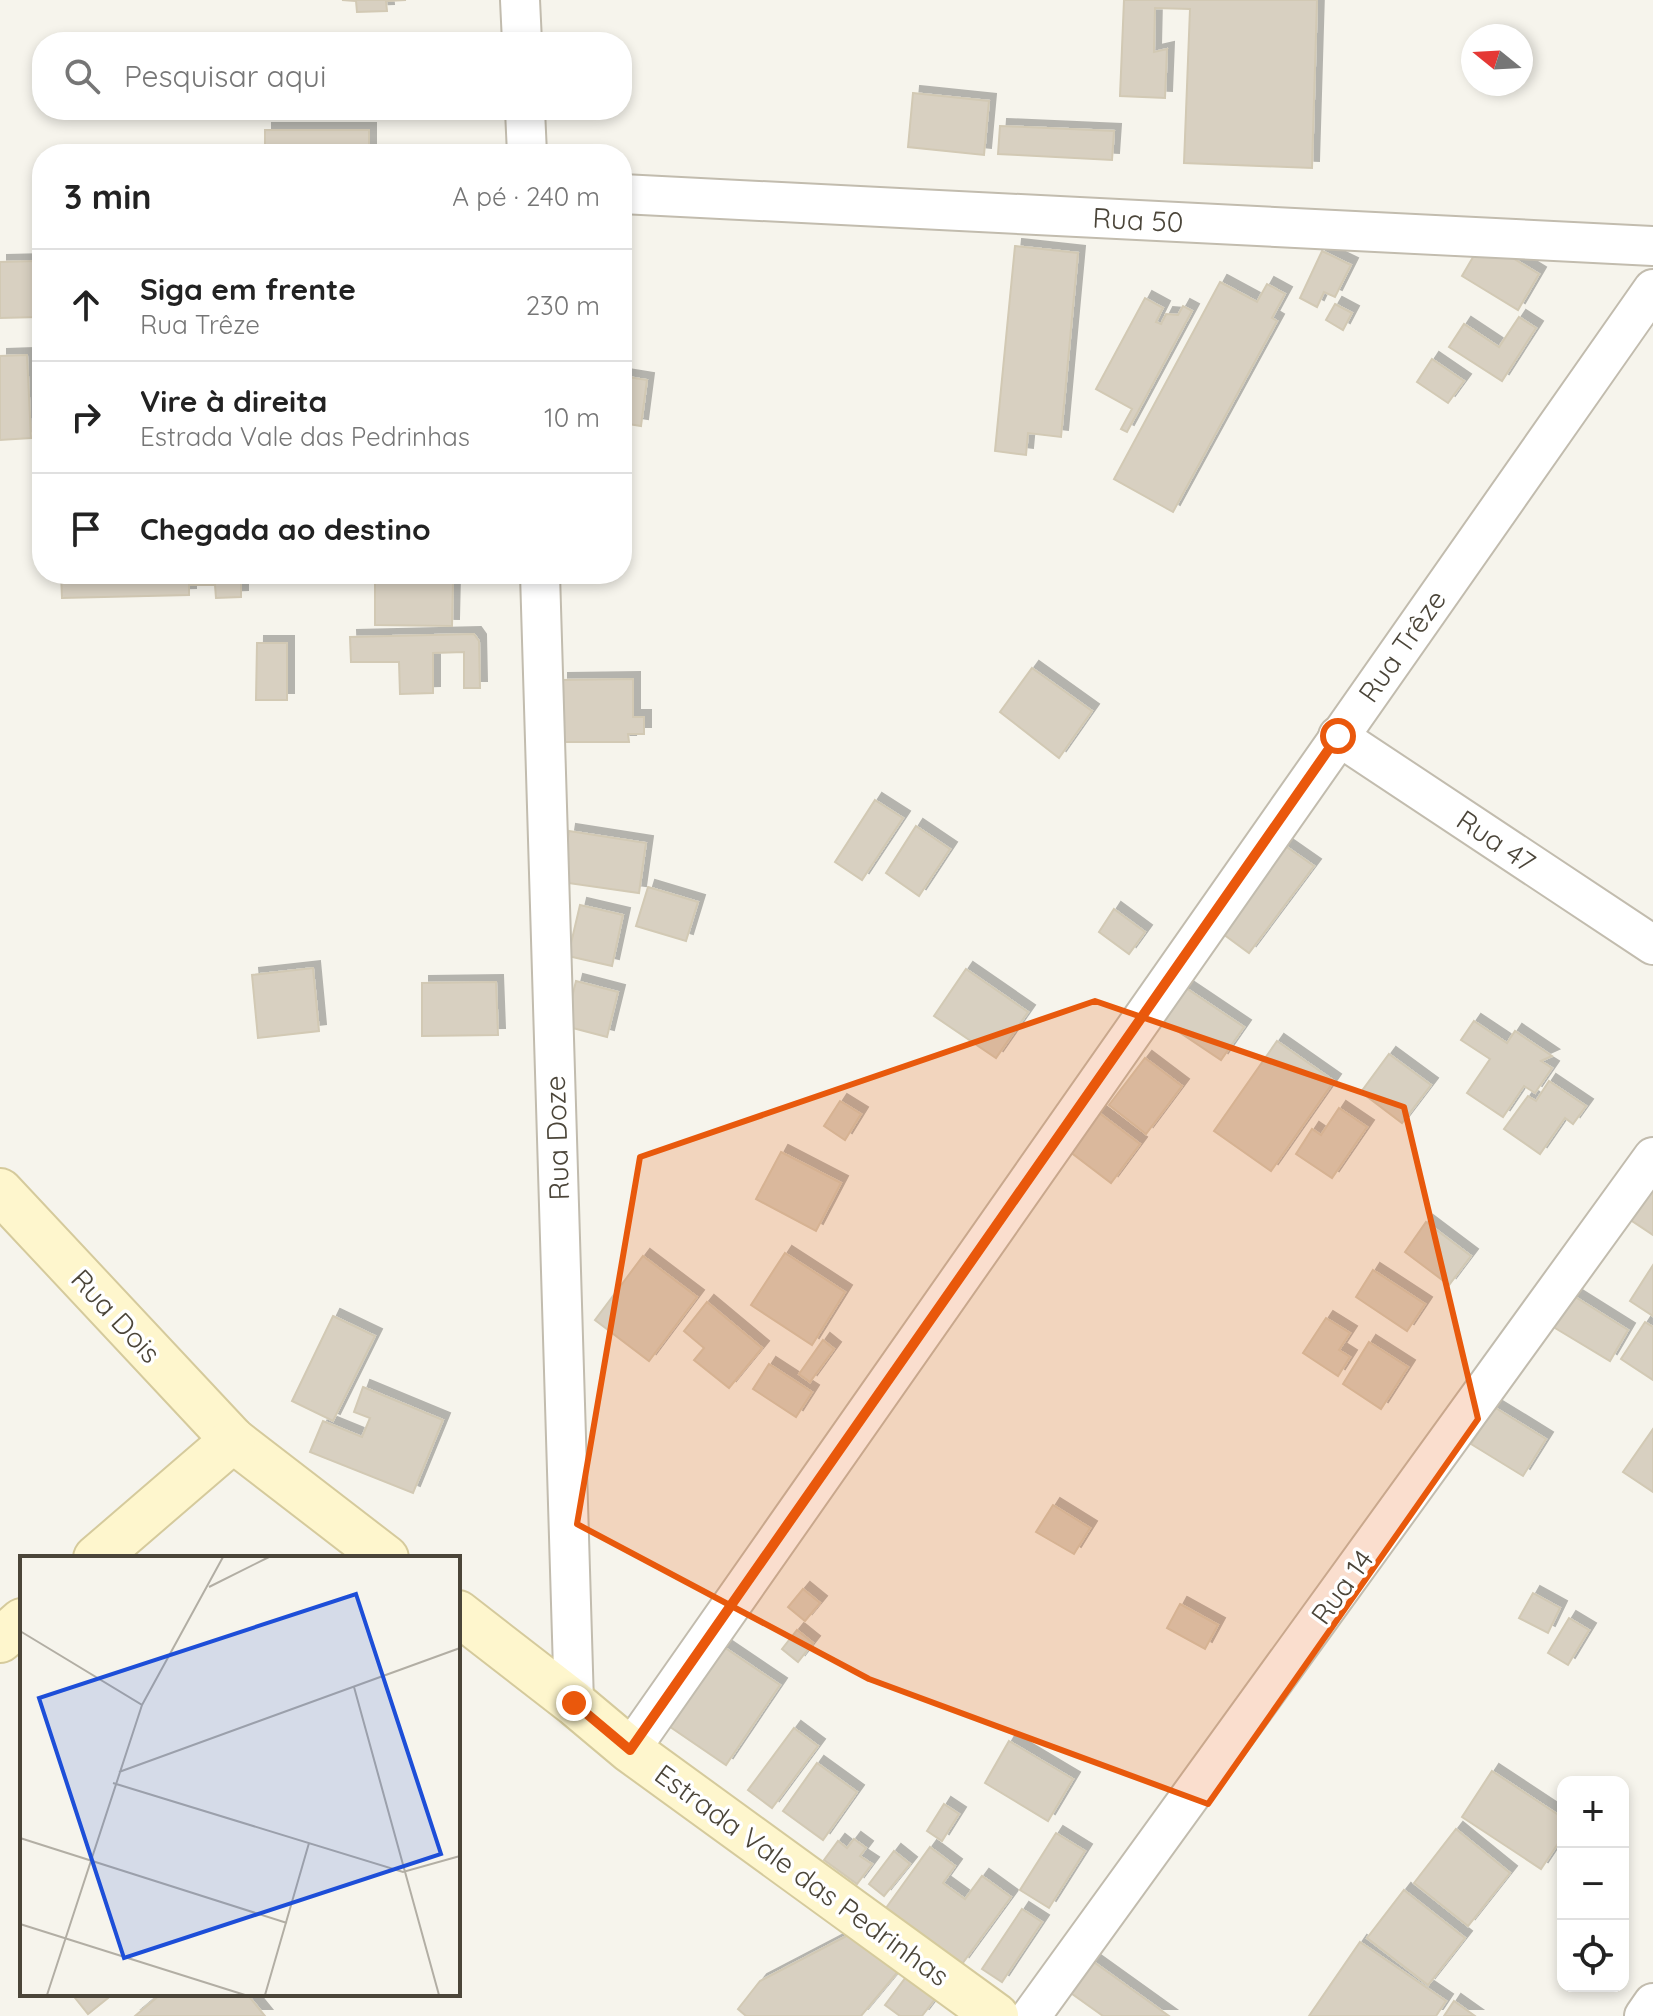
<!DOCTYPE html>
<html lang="pt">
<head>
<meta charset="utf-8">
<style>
	body { margin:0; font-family:Quicksand,sans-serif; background:#f6f6f6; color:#222 }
	.controls { position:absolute; right:24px; bottom:24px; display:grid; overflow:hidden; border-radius:16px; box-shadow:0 4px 12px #0003 }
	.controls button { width:72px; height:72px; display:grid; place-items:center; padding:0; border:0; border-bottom:2px solid #e0e0e0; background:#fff; color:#222; font:40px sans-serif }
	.compass { position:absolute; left:1461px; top:24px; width:72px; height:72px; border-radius:50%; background:#fff; box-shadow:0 4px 12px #0003; rotate:288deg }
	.stop { position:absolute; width:24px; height:24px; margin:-18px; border:6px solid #ea580c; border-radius:50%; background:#fff }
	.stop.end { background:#ea580c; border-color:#fff; box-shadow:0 2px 8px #0008 }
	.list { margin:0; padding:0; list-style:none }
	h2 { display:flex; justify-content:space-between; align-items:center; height:104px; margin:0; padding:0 32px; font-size:34px }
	h2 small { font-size:26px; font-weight:400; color:#767676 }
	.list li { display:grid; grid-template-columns:52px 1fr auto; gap:24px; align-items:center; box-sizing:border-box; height:112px; padding:0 32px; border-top:2px solid #e0e0e0 }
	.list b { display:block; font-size:30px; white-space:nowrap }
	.list p { margin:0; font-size:26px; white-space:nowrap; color:#767676 }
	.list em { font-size:26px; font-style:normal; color:#767676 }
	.icon { flex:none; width:44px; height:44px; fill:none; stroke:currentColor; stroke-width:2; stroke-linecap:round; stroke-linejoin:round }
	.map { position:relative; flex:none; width:1653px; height:2016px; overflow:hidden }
	.search { position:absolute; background:#fff; box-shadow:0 4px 12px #0003; left:32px; top:32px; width:600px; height:88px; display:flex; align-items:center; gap:20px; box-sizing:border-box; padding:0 28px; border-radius:32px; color:#767676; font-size:30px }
	.panel { position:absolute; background:#fff; box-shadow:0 4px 12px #0003; left:32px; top:144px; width:600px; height:440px; border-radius:32px }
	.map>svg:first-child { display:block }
	.building { fill:#d8d0c1; stroke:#d2c9b4; stroke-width:2; filter:url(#shadow) }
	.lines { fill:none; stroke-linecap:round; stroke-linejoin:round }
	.street-casing { stroke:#c2bcae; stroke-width:42 }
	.secondary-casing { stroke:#d5ca9c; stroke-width:48 }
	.street { stroke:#fff; stroke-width:38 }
	.secondary { stroke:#fef6cd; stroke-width:44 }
	.route { stroke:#ea580c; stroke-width:10 }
	.marked { fill:#e8590c; fill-opacity:0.2; stroke:#e8590c; stroke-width:6; stroke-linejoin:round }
	.labels { text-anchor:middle; stroke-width:7; stroke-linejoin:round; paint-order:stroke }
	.street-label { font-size:28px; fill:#4b4539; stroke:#fff }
	.inset-road { fill:none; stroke:#b2aea4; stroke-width:2 }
	.view { fill:#1d4ed8; fill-opacity:0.15; stroke:#1d4ed8; stroke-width:4 }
	.inset-edge { fill:none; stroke:#4b4539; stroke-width:4 }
</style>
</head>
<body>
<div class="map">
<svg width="1653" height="2016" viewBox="0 0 1653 2016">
	<defs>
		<filter id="shadow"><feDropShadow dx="7" dy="-7" stdDeviation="0" flood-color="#0004"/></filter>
	</defs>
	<rect width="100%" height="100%" fill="#f6f4ec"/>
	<g class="building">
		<path d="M342 0H406L386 1 387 11 357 12 356 1Z"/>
		<path d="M1124 0H1317L1312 168 1184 163 1190 9 1155 8 1154 52 1167 49 1165 98 1120 96Z"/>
		<path d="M913 93 989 101 984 155 908 147Z"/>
		<path d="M1000 126 1114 131 1112 160 998 154Z"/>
		<rect x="265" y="130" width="104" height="24"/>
		<path d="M1483 240 1539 274 1518 310 1462 276Z"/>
		<path d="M1015 246 1078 253 1061 437 1028 433 1026 455 995 451Z"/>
		<path d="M1322 251 1351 265 1335 297 1324 292 1317 307 1300 298Z"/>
		<path d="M38 261 39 317 0 318V262Z"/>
		<path d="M1220 282 1257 302 1267 284 1285 294 1272 318 1277 321 1173 512 1114 479Z"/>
		<path d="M1145 298 1163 308 1156 322 1161 324 1166 314 1178 315 1183 306 1192 311 1127 432 1121 429 1132 409 1096 389Z"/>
		<path d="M1335 304 1352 313 1343 330 1326 320Z"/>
		<path d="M1519 317 1536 328 1502 381 1449 347 1464 324 1499 347Z"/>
		<path d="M27 355 31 438 0 440V356Z"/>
		<path d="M1432 359 1464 381 1448 403 1417 382Z"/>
		<path d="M622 376 647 380 641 426 622 423Z"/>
		<path d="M61 574H241V597L216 598 215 585H189V595L62 598Z"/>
		<path d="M375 574H428V581L453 582 452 626 375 625Z"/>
		<path d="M474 634 479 641 480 688H464V652L433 653V693L400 694 399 662H351L350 637Z"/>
		<path d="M257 643H287V700H256Z"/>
		<path d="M1032 668 1092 711 1059 758 1000 712Z"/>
		<path d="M633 679V717H644V734H628L629 742H561V680Z"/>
		<path d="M875 800 903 818 862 880 835 862Z"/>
		<path d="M916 826 950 849 919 896 886 873Z"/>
		<path d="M569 831 646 843 639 893 561 882Z"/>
		<path d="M1284 845 1314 866 1249 953 1219 931Z"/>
		<path d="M648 887 698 902 686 941 636 926Z"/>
		<path d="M580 905 623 915 612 966 568 956Z"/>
		<path d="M1114 909 1145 932 1129 954 1099 932Z"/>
		<path d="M313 968 319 1031 258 1038 252 975Z"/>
		<path d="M966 969 1028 1012 996 1058 934 1016Z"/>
		<path d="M576 981 618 992 607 1037 565 1026Z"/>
		<path d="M496 982 498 1035 422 1036V983Z"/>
		<path d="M1186 988 1244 1027 1221 1060 1164 1022Z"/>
		<path d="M1474 1021 1507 1043 1515 1031 1552 1056 1541 1061 1552 1068 1535 1093 1524 1086 1503 1117 1467 1093 1490 1059 1461 1040Z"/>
		<path d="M1277 1041 1334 1081 1271 1171 1214 1131Z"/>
		<path d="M1389 1054 1431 1085 1402 1123 1361 1092Z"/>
		<path d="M1145 1058 1182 1086 1146 1134 1109 1105Z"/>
		<path d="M1549 1081 1586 1106 1573 1124 1565 1118 1540 1154 1504 1129 1528 1096 1536 1101Z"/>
		<path d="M840 1101 861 1114 845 1140 824 1126Z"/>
		<path d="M1339 1108 1367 1127 1332 1178 1296 1154 1312 1129 1321 1135Z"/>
		<path d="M1094 1109 1140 1144 1111 1183 1065 1148Z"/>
		<path d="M781 1152 841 1183 816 1231 756 1199Z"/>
		<path d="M1653 1183V1235L1623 1215Z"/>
		<path d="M1426 1222 1471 1256 1449 1285 1405 1252Z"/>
		<path d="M785 1253 845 1292 812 1345 751 1305Z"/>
		<path d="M643 1256 697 1297 649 1361 595 1320Z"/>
		<path d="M1653 1265V1316L1630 1301Z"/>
		<path d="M1373 1270 1425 1304 1407 1331 1356 1297Z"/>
		<path d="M1569 1293 1628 1330 1610 1361 1550 1325Z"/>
		<path d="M707 1302 762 1348 729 1388 694 1360 704 1348 684 1331Z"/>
		<path d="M333 1316 375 1336 333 1421 292 1401Z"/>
		<path d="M1326 1318 1350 1333 1339 1350 1350 1357 1338 1376 1303 1353Z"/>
		<path d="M1645 1322 1653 1327V1380L1621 1359Z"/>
		<path d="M823 1340 834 1349 810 1382 799 1374Z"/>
		<path d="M1369 1342 1408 1367 1381 1409 1343 1384Z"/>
		<path d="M769 1364 812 1392 796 1417 753 1389Z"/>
		<path d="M363 1387 443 1420 413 1493 310 1452 323 1421 362 1437 370 1418 354 1412Z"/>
		<path d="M1494 1407 1546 1439 1523 1476 1471 1444Z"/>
		<path d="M1653 1429V1492L1623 1472Z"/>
		<path d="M1053 1505 1090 1528 1074 1554 1036 1532Z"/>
		<path d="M803 1589 820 1603 805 1621 788 1607Z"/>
		<path d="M1533 1593 1560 1608 1548 1633 1519 1618Z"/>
		<path d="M1180 1604 1218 1625 1205 1649 1167 1628Z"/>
		<path d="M1569 1618 1589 1630 1568 1665 1548 1653Z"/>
		<path d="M797 1630 813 1643 798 1662 782 1649Z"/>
		<path d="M715 1641 780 1685 726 1765 660 1720Z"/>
		<path d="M794 1728 818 1746 772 1808 748 1790Z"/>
		<path d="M1009 1741 1073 1779 1048 1821 985 1783Z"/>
		<path d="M817 1763 857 1792 823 1840 783 1811Z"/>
		<path d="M1492 1771 1563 1818V1836L1541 1869 1462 1817Z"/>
		<path d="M944 1804 959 1814 942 1841 927 1831Z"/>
		<path d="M1456 1829 1510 1873 1468 1926 1414 1883Z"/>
		<path d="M1056 1833 1085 1851 1049 1908 1020 1890Z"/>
		<path d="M854 1839 866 1848 860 1856 872 1864 857 1884 824 1860 838 1841 847 1848Z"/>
		<path d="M930 1847 955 1866 943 1883 965 1899 982 1876 1011 1897 962 1964 886 1908Z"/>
		<path d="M894 1851 910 1864 884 1896 869 1884Z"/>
		<path d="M1404 1890 1465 1938 1428 1985 1367 1938Z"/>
		<path d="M1022 1909 1042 1922 1002 1982 982 1969Z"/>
		<path d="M856 1931 900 1969 861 2016H746L738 2009 760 1981Z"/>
		<path d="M1360 1942 1446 2001 1436 2016H1309Z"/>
		<path d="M1084 1955 1169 2016H1103L1061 1986Z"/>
		<path d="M909 1973 938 1995 922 2016H900L885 2005Z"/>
		<path d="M72 1994H113L88 2014Z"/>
		<path d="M161 1994H247L265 2016H135Z"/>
		<path d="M1454 2001 1475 2016H1444Z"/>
	</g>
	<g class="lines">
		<g class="street-casing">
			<g id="street">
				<path d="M520 0 522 42"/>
				<path d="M525 110 527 154"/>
				<path d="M622 194 1653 246"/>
				<path d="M540 574 574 1703"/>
				<path d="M1338 736 1653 945"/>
				<path d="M630 1750 1653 289"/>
				<path d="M1031 2016 1653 1157"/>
				<path d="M1644 2016 1653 2003"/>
			</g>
		</g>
		<g class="secondary-casing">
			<g id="secondary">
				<path d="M0 1191 233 1440 386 1558"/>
				<path d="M96 1558 233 1440"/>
				<path d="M458 1613 574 1703 630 1750 996 2016"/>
				<path d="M0 1640 22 1621"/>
			</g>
		</g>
		<use href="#street" class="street"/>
		<use href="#secondary" class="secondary"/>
	</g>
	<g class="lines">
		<path class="route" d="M574 1703 630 1750 1338 736"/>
	</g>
	<path class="marked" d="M1095 1001 1404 1107 1478 1419 1208 1804 869 1679 577 1524 640 1157Z"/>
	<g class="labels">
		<g class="street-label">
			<text transform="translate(1138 220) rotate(3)" y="10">Rua 50</text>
			<text transform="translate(1402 646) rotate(-55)" y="10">Rua Trêze</text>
			<text transform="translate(1496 841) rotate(34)" y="10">Rua 47</text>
			<text transform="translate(557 1138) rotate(-92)" y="10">Rua Doze</text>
			<text transform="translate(116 1316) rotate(47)" y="10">Rua Dois</text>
			<text transform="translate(1342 1587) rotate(-54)" y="10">Rua 14</text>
			<text transform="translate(802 1875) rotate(36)" y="10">Estrada Vale das Pedrinhas</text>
		</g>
	</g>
	<g transform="translate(20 1556)">
		<rect width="440" height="440" fill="#f6f4ec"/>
		<path class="inset-road" d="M189 31 249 1M0 75 122 149 27 439M334 131 419 439M122 149 203 1M99 216 440 92M93 227 383 316 440 300M0 282 267 367M0 368 225 439M245 439 289 287"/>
		<path class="view" d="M336 38 421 298 104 402 19 142Z"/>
		<rect width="440" height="440" class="inset-edge"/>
	</g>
</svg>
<div class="controls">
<button>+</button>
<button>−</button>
<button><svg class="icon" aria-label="locate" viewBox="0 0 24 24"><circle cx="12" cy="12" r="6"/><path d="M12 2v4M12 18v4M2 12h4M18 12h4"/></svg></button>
</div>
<svg class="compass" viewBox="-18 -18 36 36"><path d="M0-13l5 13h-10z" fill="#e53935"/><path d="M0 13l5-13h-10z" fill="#767676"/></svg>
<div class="stop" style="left:1338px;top:736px"></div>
<div class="stop end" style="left:574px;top:1703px"></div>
<div class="search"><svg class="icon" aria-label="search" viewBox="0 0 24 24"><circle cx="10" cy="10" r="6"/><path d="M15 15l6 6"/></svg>Pesquisar aqui</div>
<section class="panel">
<h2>3 min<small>A pé · 240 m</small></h2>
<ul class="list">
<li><svg class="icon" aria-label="ahead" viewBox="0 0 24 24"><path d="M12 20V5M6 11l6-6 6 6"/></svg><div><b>Siga em frente</b><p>Rua Trêze</p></div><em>230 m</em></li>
<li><svg class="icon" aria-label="right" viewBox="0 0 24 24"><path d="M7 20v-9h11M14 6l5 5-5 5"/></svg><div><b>Vire à direita</b><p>Estrada Vale das Pedrinhas</p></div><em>10 m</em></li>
<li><svg class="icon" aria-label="arrive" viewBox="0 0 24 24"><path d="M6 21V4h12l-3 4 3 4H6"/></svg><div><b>Chegada ao destino</b></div></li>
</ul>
</section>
</div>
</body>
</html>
